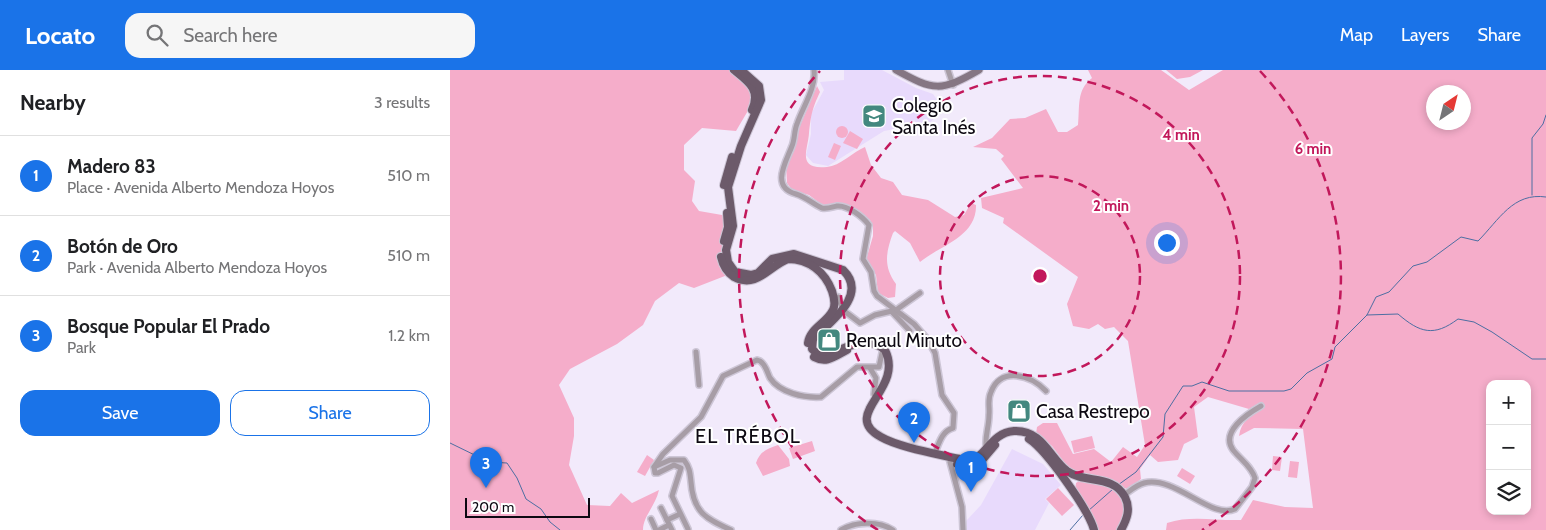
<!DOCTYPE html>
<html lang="en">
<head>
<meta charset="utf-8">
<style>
	body { margin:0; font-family:Cabin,sans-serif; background:#f6f6f6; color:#202124 }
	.controls { position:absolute; right:15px; bottom:15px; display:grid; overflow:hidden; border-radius:10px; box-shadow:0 2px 8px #0003 }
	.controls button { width:45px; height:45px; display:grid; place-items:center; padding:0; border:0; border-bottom:1px solid #e0e0e0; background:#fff; color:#202124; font:25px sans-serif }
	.compass { position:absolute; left:976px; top:15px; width:45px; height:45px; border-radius:50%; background:#fff; box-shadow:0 2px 8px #0003; rotate:35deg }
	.scale { position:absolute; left:15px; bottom:12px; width:125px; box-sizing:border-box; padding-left:5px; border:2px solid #0d0912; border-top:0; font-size:14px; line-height:18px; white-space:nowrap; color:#0d0912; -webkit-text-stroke:4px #fff; paint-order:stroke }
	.you { position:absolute; left:716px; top:172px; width:18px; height:18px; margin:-12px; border:4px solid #fff; border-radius:50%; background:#1a73e8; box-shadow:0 0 0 8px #1a73e833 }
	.badge { display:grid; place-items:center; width:32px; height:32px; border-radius:50%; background:#1a73e8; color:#fff; font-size:16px; font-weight:700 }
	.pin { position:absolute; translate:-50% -41px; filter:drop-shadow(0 1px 2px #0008) }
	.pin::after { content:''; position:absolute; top:26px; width:18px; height:15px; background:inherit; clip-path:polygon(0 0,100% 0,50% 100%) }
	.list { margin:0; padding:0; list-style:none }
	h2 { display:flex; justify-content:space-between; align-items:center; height:65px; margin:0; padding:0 20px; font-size:21px }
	h2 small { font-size:16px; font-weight:400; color:#757577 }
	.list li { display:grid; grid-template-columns:32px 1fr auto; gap:15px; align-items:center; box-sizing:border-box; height:80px; padding:0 20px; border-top:1px solid #e0e0e0 }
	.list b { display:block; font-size:19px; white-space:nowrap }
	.list p { margin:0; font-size:16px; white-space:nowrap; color:#757577 }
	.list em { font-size:16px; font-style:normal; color:#757577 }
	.actions { display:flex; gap:10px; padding:15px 20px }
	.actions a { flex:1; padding:11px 0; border:1px solid #1a73e8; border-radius:15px; text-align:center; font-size:18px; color:#1a73e8 }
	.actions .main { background:#1a73e8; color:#fff }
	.icon { flex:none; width:28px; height:28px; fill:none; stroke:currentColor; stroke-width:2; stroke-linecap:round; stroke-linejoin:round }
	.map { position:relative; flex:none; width:1096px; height:460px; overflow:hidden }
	header { display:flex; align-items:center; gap:30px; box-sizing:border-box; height:70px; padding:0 25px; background:#1a73e8; color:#fff }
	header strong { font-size:24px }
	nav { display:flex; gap:28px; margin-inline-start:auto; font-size:18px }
	.search { width:350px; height:45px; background:#f6f6f6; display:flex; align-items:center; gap:12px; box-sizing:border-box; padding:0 18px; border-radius:15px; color:#757577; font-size:19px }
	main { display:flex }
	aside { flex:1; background:#fff }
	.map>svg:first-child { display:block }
	.built { fill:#e8dafc }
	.green { fill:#f5adca; fill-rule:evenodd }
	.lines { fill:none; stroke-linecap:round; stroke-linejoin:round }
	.stream { stroke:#4d6ea2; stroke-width:1 }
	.minor-casing { stroke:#cdc6d6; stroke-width:8 }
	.secondary-casing { stroke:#cdc6d6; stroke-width:9 }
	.primary-casing { stroke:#cdc6d6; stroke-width:10 }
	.minor { stroke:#a79da6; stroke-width:5 }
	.secondary { stroke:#857683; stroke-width:7 }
	.primary { stroke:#6c5a6a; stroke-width:8 }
	.ring { fill:none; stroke:#c2185b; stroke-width:2.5; stroke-dasharray:9 6 }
	.labels { text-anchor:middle; stroke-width:4; stroke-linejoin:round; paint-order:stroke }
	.poi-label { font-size:19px; fill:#0d0912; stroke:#fff; text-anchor:start }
	.neighbourhood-label { font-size:20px; letter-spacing:1px; fill:#0d0912; stroke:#fff }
	.centre { fill:#c2185b; stroke:#fff; stroke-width:2.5 }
	.ring-label { font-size:15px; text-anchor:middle; font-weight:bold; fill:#c2185b; stroke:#fff; stroke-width:4; stroke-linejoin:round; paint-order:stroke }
</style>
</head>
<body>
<header>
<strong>Locato</strong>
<div class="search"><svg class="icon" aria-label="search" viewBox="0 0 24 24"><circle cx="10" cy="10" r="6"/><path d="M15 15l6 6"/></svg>Search here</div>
<nav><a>Map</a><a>Layers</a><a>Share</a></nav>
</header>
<main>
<aside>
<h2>Nearby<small>3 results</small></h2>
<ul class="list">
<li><span class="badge">1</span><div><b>Madero 83</b><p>Place · Avenida Alberto Mendoza Hoyos</p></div><em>510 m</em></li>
<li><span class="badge">2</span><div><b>Botón de Oro</b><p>Park · Avenida Alberto Mendoza Hoyos</p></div><em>510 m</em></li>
<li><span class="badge">3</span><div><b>Bosque Popular El Prado</b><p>Park</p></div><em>1.2 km</em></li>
</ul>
<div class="actions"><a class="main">Save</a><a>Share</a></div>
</aside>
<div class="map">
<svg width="1096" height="460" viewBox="0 0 1096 460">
	<rect width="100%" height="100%" fill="#f2eafb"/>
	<g class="built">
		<path d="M394 0H432L466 18 483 24 492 37 485 48 471 60 464 50 445 59 434 61 378 96 363 93 356 85 361 64V44L374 20 370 12 394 10Z"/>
		<path d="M562 379 593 394 611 415 595 429 599 433 585 460H517L516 451 531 435Z"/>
	</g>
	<g class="green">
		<path d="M0 0H284L306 27 286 61 252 58 234 75V100L245 111 242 131 249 141 272 145 277 143 278 157 271 186 280 204 244 218 229 213 205 231 193 255 167 274 120 299 109 315 124 348V366L119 395 137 435 160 436 171 423 182 433 209 420C205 437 193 446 193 460H0Z"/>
		<path d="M638 0H711L739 20 773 0H1096V460H716L717 453C741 445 766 451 791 450L803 430 835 437 863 438 853 359 804 358 789 366C791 351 801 345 813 338L811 332 799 339 758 327 744 337 748 367 734 374 728 390 708 392 700 385 690 399 691 409 678 419 674 418 664 410 628 402 617 396 602 376 586 364 587 357 593 353H607L623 384 644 379 661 392 673 377 687 387 695 375 678 271 664 257 655 259 648 254 639 259 623 256 617 234 628 207 553 153 554 148 532 138 531 128 573 118 551 89 554 86 546 79 523 77 542 68 560 49 575 48 596 39 608 62H617L628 55C630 37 626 20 642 8ZM984 22H1014V52H984ZM1040 314H1077V441H1040Z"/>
		<path d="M716 0H753L740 7 727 9Z"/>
		<path d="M367 16 370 22C362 39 361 45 359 63 358 80 346 100 377 97 390 96 403 82 415 77L421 95 431 108 443 112 452 125 478 130 505 147 514 145 521 133 526 135C527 167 489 176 470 192L460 173 445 161 443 163C436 182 433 196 446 214L445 227 438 228 428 223 426 205 416 190 423 166V157L420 150 398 136 388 133 376 136 371 134 359 125 342 120 337 113 336 95 343 83 349 58Z"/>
		<circle cx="392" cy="62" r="6"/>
		<path d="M400 61 413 69 407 79 393 73Z"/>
		<path d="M384 73 391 76 385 90 378 87Z"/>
		<path d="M642 366 645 378 624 383 621 371Z"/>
		<path d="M362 371 365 381 343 389 339 378Z"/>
		<path d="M328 375 339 389 340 396 313 406 306 393C310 381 317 379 328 375Z"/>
		<path d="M197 385 204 390 195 406 187 402Z"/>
		<path d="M823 386 832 387 830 401 822 400Z"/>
		<path d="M840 391 849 392 847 408 838 407Z"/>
		<path d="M732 398 745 406 740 414 727 406Z"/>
		<path d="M632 409C653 413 670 416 676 439L669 460H649L625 420 626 413Z"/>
		<path d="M608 418 624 435 612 446 596 429Z"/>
	</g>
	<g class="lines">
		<g class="stream">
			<path d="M1082 125V68L1093 54 1096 45"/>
			<path d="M917 245 948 244C970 263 984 267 1008 249L1024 252 1042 262 1082 289H1096"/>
			<path d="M0 373 39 392 57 393 67 408 76 429 91 439 100 452 110 460"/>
			<path d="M668 415 686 402 713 367 715 344 733 316H742L752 312 779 321H834L841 319 857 303 882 289 885 277 917 245 926 227 939 222 963 196 977 192 1011 167 1028 171C1049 150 1063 122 1096 127"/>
			<path d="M638 441 663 419"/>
			<path d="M620 460 633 445"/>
		</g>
		<g class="minor-casing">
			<g id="minor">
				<path d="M364 0C366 19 353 36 347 54 344 61 345 69 342 76 336 92 320 117 346 124 356 127 363 134 372 138 378 139 382 137 387 136 398 135 413 147 419 155L413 189 421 202 424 221 427 226 464 254 478 270 485 283 492 325 504 343 503 358C492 361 489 373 485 383"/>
				<path d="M498 0 503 15"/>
				<path d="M388 227 393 240 410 253 425 245 446 240 470 223"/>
				<path d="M442 242 460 261"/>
				<path d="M246 282 249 315"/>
				<path d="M420 298 426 308 424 324"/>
				<path d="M536 377C535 365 539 357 539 345 540 337 537 330 541 322 551 296 581 305 596 321"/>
				<path d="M500 392 512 437 513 460"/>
				<path d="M204 397 220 390H234C240 398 240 403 241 412 243 443 257 449 281 460"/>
				<path d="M674 425C680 421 686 415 694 413 725 405 761 450 785 439L802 417 805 408C801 396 791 390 783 380 770 362 797 344 811 336"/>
				<path d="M211 438 222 460"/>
				<path d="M201 449 206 460"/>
				<path d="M217 450 230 444"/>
				<path d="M238 459 222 426 231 398 224 395 208 403H205L204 397 213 384 251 347 273 306 307 290 310 291C316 295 317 302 320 308 330 323 354 328 371 327L407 297H429L432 283"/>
				<path d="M209 460 219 455"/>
				<path d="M391 460C406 451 429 451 443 460"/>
			</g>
		</g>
		<g class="secondary-casing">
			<path id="secondary" d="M446 0C484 21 491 22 529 0"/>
		</g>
		<g class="primary-casing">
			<g id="primary">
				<path d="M284 0C299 12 311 20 302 40"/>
				<path d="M291 0 309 16 311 30 291 76 278 117 283 156 276 180 278 192 285 202 301 205 308 203 322 189 344 184 393 200C419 225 380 252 363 269L362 279 370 286C393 282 413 262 435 280 455 320 389 344 431 367 450 378 494 385 517 391 536 390 539 363 564 361 593 360 599 387 617 401 635 414 663 404 675 427 681 439 677 449 671 460"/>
				<path d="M274 115 282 87"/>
				<path d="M274 171 278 157 277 143"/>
				<path d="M271 187C273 196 276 202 284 207 307 219 319 196 338 189 359 189 375 202 382 221 384 227 386 234 383 240 377 253 360 258 358 273"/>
				<path d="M364 287C377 294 385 286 397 280"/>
				<path d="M579 369C596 380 639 440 644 460"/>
				<path d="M507 394 517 396 528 395 545 375"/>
			</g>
		</g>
		<use href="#minor" class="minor"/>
		<use href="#secondary" class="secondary"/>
		<use href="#primary" class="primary"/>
	</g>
	<g class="ring">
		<circle cx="590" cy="206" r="100"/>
		<circle cx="590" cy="206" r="200"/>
		<path d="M428 460A301 301 0 0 1 370 1M810 1A301 301 0 0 1 752 460"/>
	</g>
	<defs>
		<g id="school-square" transform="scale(1.25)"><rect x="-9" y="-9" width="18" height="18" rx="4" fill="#43887f" stroke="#fff"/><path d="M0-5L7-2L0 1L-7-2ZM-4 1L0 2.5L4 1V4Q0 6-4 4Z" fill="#fff"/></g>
		<g id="shop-square" transform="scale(1.25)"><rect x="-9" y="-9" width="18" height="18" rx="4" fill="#43887f" stroke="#fff"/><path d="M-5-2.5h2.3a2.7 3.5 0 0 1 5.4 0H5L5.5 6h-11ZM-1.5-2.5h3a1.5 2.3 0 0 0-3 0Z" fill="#fff"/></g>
	</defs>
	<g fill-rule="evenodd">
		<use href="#school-square" x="424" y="46"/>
		<use href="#shop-square" x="379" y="270"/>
		<use href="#shop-square" x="569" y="341"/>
	</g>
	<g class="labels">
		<g class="poi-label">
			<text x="442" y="42">Colegio<tspan x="442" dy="22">Santa Inés</tspan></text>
			<text x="396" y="277">Renaul Minuto</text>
			<text x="586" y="348">Casa Restrepo</text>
		</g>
		<g class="neighbourhood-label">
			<text x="298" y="373">EL TRÉBOL</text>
		</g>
	</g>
	<circle cx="590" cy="206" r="8" class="centre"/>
	<g class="ring-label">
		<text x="731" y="70">4 min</text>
		<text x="863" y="84">6 min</text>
		<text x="661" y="141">2 min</text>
	</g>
</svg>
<div class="controls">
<button>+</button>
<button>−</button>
<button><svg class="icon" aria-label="layers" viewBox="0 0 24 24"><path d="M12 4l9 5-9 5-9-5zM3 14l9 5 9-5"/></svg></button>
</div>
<svg class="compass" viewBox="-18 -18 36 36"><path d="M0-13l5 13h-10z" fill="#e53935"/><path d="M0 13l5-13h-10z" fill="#757577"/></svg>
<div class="scale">200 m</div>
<div class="you"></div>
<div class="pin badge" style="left:521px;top:422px">1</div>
<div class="pin badge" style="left:464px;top:373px">2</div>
<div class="pin badge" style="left:36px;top:418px">3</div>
</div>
</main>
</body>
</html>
